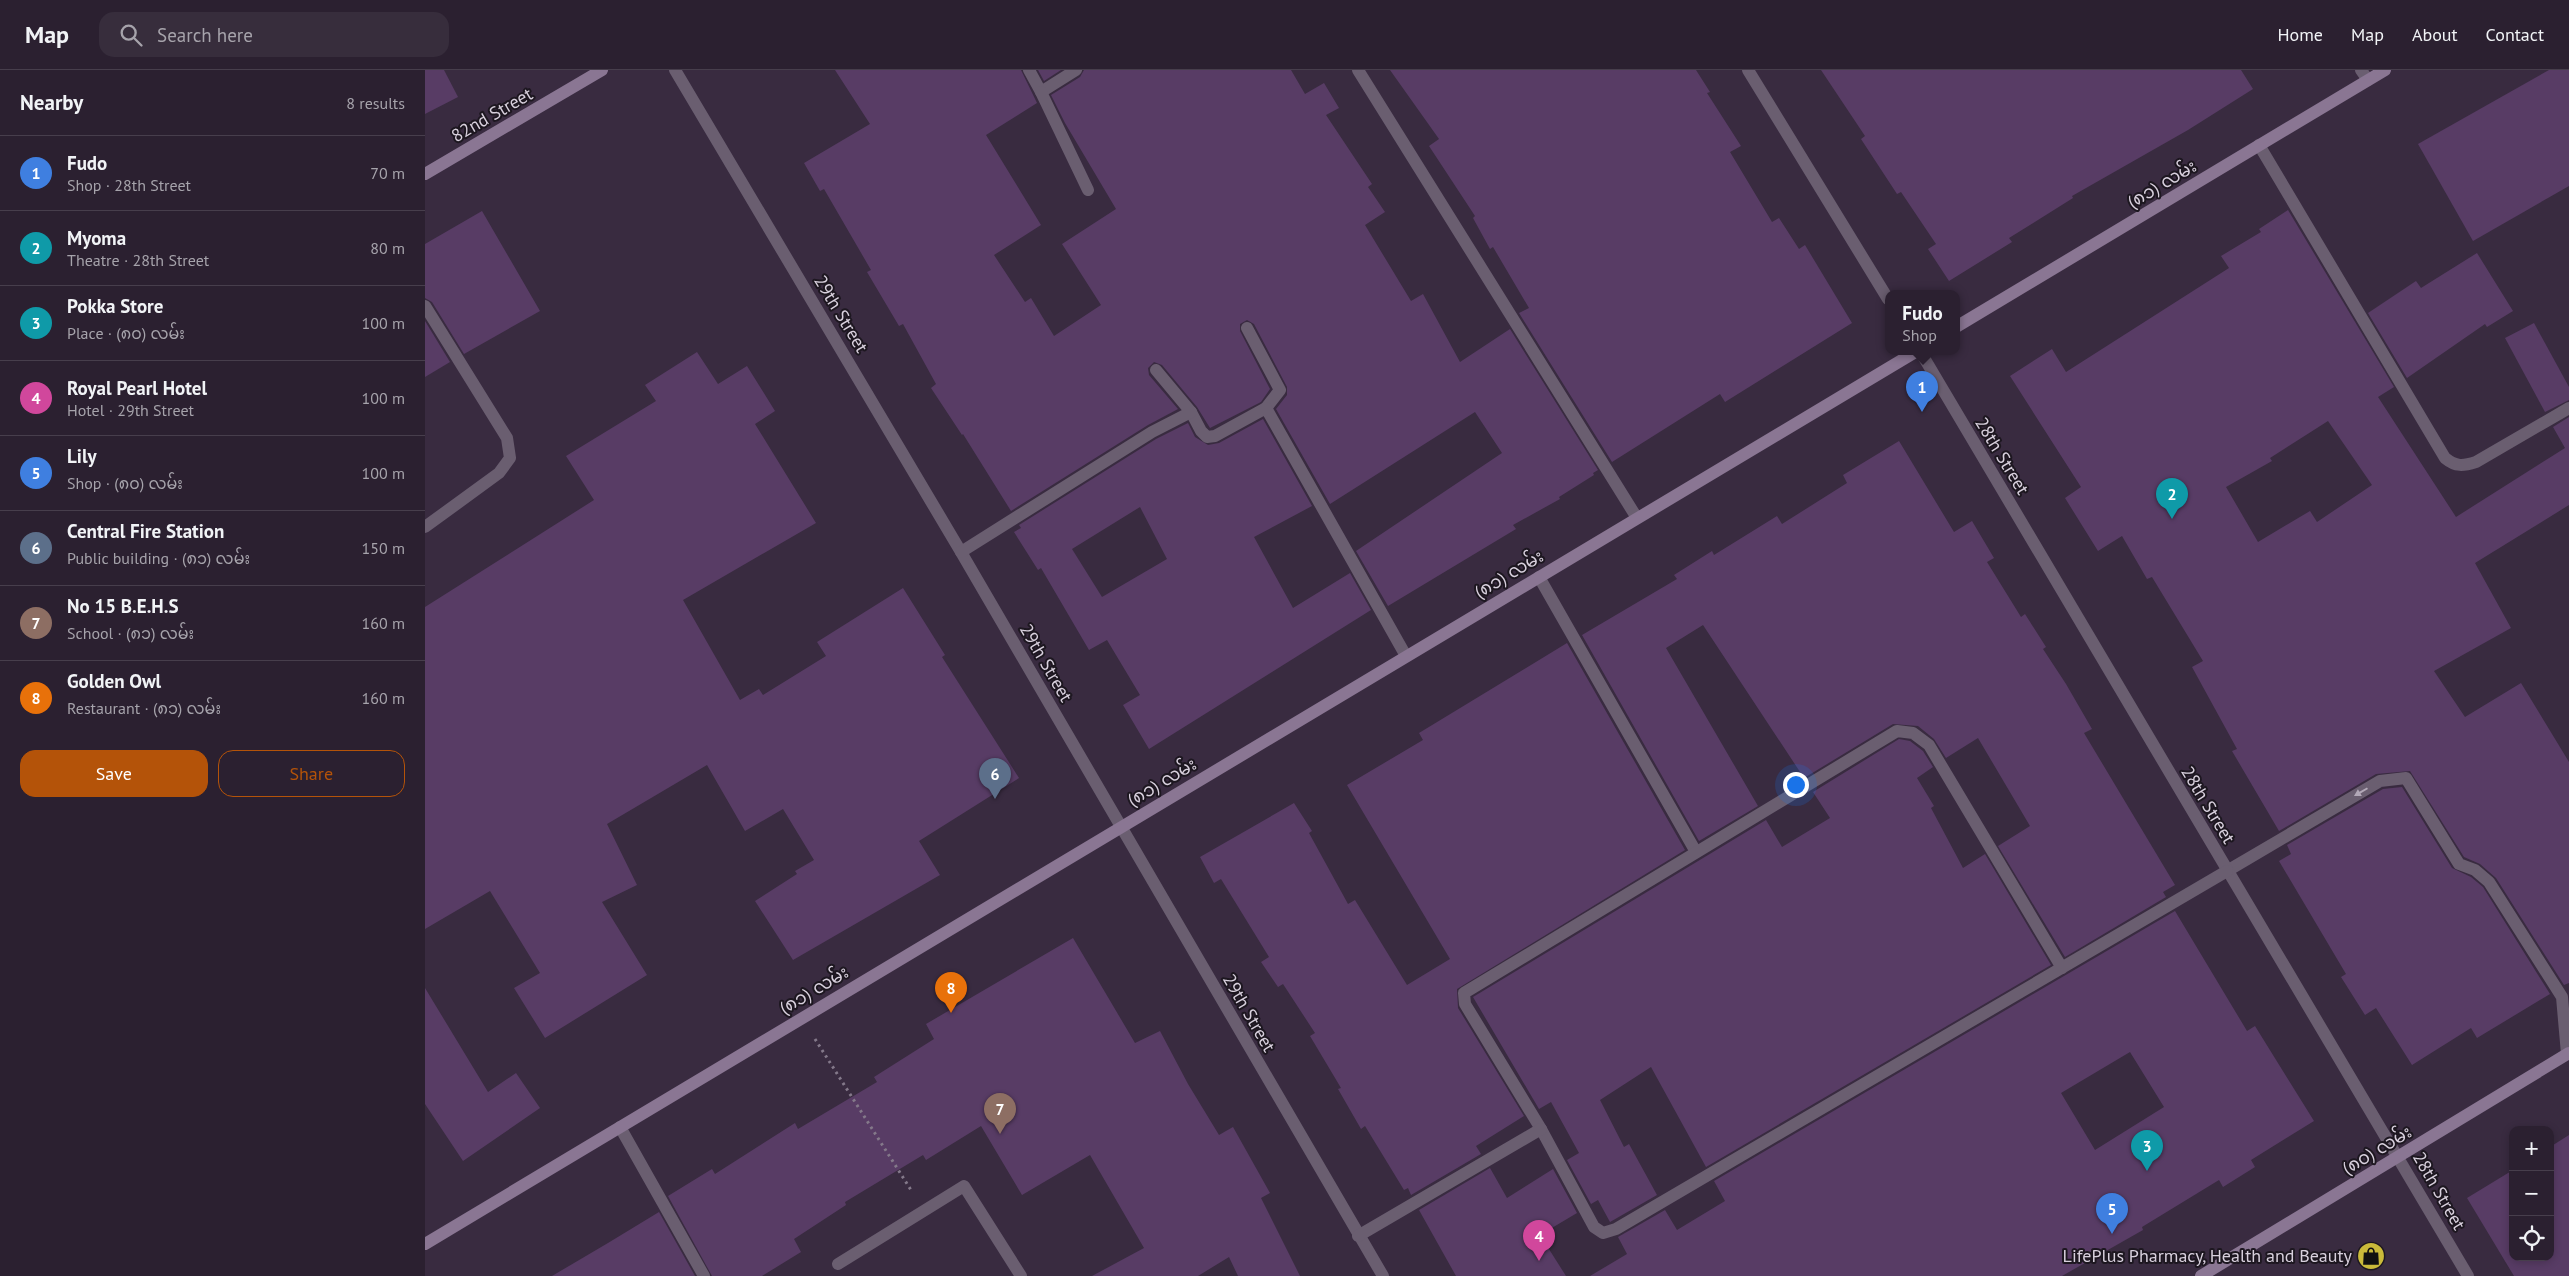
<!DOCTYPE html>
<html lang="en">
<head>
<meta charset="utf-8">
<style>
	body { margin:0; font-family:"PT Sans","Noto Sans Myanmar",sans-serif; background:#372d3c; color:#f1f3f6 }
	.controls { position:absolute; right:15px; bottom:15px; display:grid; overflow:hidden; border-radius:10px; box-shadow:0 2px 8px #0003 }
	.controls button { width:45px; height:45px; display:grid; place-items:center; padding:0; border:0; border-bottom:1px solid #473e4c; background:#2b2030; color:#f1f3f6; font:25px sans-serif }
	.you { position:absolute; left:1370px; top:714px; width:18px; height:18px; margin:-12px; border:4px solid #fff; border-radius:50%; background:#1a73e8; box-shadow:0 0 0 8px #1a73e833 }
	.badge { display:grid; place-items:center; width:32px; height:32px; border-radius:50%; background:#b45309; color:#fff; font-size:16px; font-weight:700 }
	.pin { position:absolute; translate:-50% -41px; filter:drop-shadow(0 1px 2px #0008) }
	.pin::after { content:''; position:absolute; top:26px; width:18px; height:15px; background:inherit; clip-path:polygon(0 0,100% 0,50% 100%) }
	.popup { position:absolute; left:1460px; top:220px; width:75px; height:65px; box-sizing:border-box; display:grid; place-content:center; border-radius:10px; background:#2b2030; filter:drop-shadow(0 1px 4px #0005); font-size:16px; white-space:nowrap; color:#a6a3ab }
	.popup b { font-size:19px; color:#f1f3f6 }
	.popup::after { content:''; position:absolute; left:50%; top:100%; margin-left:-10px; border:10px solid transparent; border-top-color:#2b2030 }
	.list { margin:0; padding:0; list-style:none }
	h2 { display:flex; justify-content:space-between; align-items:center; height:65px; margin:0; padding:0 20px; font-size:21px }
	h2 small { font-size:16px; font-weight:400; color:#a6a3ab }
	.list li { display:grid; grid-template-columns:32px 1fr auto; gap:15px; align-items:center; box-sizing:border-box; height:75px; padding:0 20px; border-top:1px solid #473e4c }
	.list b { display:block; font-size:19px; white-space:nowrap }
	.list p { margin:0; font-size:16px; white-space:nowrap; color:#a6a3ab }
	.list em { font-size:16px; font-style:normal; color:#a6a3ab }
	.actions { display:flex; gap:10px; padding:15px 20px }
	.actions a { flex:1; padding:11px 0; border:1px solid #b45309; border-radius:15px; text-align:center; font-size:18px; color:#b45309 }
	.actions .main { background:#b45309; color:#fff }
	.icon { flex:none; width:28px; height:28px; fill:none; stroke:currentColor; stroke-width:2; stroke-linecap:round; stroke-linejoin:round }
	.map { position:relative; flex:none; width:2144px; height:1206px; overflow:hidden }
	header { display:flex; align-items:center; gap:30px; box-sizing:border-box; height:70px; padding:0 25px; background:#2b2030; border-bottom:1px solid #473e4c }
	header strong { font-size:24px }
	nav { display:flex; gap:28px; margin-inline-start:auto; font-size:18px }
	.search { width:350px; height:45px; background:#372d3c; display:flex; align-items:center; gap:12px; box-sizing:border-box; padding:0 18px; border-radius:15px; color:#a6a3ab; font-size:19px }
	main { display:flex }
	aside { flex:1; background:#2b2030 }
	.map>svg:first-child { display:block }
	.building { fill:#583c65; fill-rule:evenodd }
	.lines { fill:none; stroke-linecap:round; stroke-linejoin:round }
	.path { stroke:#84798a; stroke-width:3; stroke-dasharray:2.5 4; stroke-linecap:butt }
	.lane { stroke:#6a5e70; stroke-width:12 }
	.street { stroke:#6a5e70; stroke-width:12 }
	.secondary { stroke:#8a7693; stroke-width:12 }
	.oneway { fill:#b2a8b7 }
	.labels { text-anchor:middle; stroke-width:4; stroke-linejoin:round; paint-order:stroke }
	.street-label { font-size:18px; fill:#d8d0dd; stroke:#1d1720 }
	.poi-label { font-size:18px; fill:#d8d0dd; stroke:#1d1720; text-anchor:end }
</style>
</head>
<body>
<header>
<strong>Map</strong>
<div class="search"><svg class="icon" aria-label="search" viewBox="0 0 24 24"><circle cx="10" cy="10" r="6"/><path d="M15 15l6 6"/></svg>Search here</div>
<nav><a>Home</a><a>Map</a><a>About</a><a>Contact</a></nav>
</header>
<main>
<aside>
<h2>Nearby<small>8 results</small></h2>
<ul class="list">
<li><span class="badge" style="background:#3f7fe0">1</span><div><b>Fudo</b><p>Shop · 28th Street</p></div><em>70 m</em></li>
<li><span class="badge" style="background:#0f9aa8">2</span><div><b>Myoma</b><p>Theatre · 28th Street</p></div><em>80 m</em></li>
<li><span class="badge" style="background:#0f9aa8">3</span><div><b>Pokka Store</b><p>Place · (၈၀) လမ်း</p></div><em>100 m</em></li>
<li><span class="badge" style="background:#d1479c">4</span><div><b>Royal Pearl Hotel</b><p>Hotel · 29th Street</p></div><em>100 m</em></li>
<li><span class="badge" style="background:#3f7fe0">5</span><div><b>Lily</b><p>Shop · (၈၀) လမ်း</p></div><em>100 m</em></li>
<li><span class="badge" style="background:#5c6f8a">6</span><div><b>Central Fire Station</b><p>Public building · (၈၁) လမ်း</p></div><em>150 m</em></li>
<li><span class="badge" style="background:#8d6e63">7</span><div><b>No 15 B.E.H.S</b><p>School · (၈၁) လမ်း</p></div><em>160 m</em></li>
<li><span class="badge" style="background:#e8710a">8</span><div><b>Golden Owl</b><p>Restaurant · (၈၁) လမ်း</p></div><em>160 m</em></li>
</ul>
<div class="actions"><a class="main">Save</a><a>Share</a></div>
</aside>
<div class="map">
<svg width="2144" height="1206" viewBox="0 0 2144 1206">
	<rect width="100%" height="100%" fill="#392b40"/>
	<g class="building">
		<path d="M0 0H19L33 27 0 44Z"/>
		<path d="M410 0H596L612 33 561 65 616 155 569 185 600 232 606 228 629 266 676 235 637 174 691 139 640 53 626 25 655 7 659 0H866L880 24 899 13 914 38 901 45 947 114 943 117 960 142 940 155 986 231 998 224 1035 292 1085 259 1173 400 1168 403 1169 405 1134 427 1135 429 1088 455 1091 459 963 536 931 481 1077 383 1050 342 905 434 851 339 862 325V317L829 254 822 250 815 254V261L845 319 836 332 785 358 772 337 737 295 729 292 723 298 724 305 753 339 723 355 586 441 538 364 537 365 506 318 511 314 478 254 474 256 442 202 446 200 399 119 395 121 379 93 445 54Z"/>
		<path d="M613 0H636L619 11Z"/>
		<path d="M965 0H1271L1285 22 1282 23 1316 76 1305 82 1347 152 1354 148 1374 179 1380 175 1427 253 1300 332 1295 324 1187 392 1094 243 1104 238 1068 177 1065 179 1048 148 1050 146 1004 76 1014 69Z"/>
		<path d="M1396 0H1816L1828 19 1763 60 1647 126 1648 128 1584 168 1587 172 1524 211 1503 179 1511 174 1476 122 1472 124 1436 69 1440 66Z"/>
		<path d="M2124 0H2144V116L2048 171 1993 74Z"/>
		<path d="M1863 140 1969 317 1953 327 2031 447 2140 378 2128 357 2144 347V435L2050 493 2086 558 2009 601 2040 647 2096 613 2144 692V913L2139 915 2071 808 2055 794 2039 787 1985 701 1951 704 1854 761 1807 681 1812 679 1767 597 1778 591 1727 507 1722 509 1697 466 1673 481 1640 428 1656 417 1585 306 1627 279 1641 302 1804 198 1796 186 1836 162 1834 159ZM1903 351 1947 415 1892 452 1885 441 1833 472 1801 417 1847 391 1845 388Z"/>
		<path d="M57 141 115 241 39 284 7 232 0 228V174Z"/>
		<path d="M2052 183 2088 241 2062 257 2060 254 1982 308 1943 243 1991 211 1996 218Z"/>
		<path d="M0 251 25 292 0 307Z"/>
		<path d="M2109 253 2144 317V330L2120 342 2080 268Z"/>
		<path d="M272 282 293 314 322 296 350 341 330 354 391 453 258 530 315 630 334 619 338 625 401 586 392 572 478 518 520 585 517 587 594 708 494 771 515 805 368 890 330 831 372 804 370 801 389 790 358 739 320 761 282 695 182 754 212 815 177 832 222 905 120 968 89 918 115 903 65 821 0 859V537L169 430 141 386 231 331 220 315Z"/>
		<path d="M838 349 887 436 829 467 868 538 925 503 946 540 724 679 698 635 715 625 682 570 664 580 616 498 613 500 589 462 596 458 594 455 731 369 763 353 770 367 783 375 794 373ZM715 437 742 489 677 527 647 479Z"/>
		<path d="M1474 371 1529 462 1547 451 1569 488 1562 492 1596 547 1600 544 1621 577 1618 579 1641 614 1667 659 1659 663 1750 815 1738 822 1741 827 1640 887 1573 776 1605 756 1553 668 1521 688 1509 669 1493 656 1468 654 1379 708 1278 555 1241 578 1333 736 1274 771 1157 565 1252 509 1249 505 1287 481 1289 485 1352 446 1357 454 1422 413 1418 405Z"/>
		<path d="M1142 573 1260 780 1032 919 1033 938 1099 1046 1051 1076 1056 1084 986 1125 983 1118 979 1120 940 1056 936 1059 913 1019 916 1018 885 966 890 963 858 914 853 917 836 892 844 887 796 809 789 813 775 787 869 733 887 761 884 763 923 834 930 830 982 915 1025 889 922 715 998 670 994 663Z"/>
		<path d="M1474 669 1485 671 1498 681 1508 697 1492 708 1509 736 1506 738 1538 798 1560 784 1626 895 1281 1097 1226 997 1175 1030 1199 1077 1204 1074 1232 1125 1185 1152 1173 1130 1166 1134 1142 1090 1154 1083 1126 1032 1114 1039 1048 927 1341 750 1357 777 1405 748 1388 722Z"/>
		<path d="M1977 717 2027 798 2046 807 2058 817 2125 924 2052 968 2046 958 1987 995 1951 938 1940 945 1916 907 1921 904 1854 791 1866 784 1862 775 1958 719Z"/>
		<path d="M1750 841 1822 961 1830 956 1889 1051 1826 1090 1830 1097 1798 1117 1794 1110 1717 1157 1718 1160 1637 1206H1165L1202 1184 1193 1167 1240 1140 1252 1160 1300 1131 1289 1111ZM1705 982 1739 1037 1670 1080 1636 1023Z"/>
		<path d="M648 868 710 973 735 961 763 1014 794 1065 808 1057 845 1123 836 1128 875 1206H813L804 1187 773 1206H667L719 1178 665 1085 597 1125 556 1056 501 1090 498 1085 420 1132 421 1135 369 1169 376 1182 337 1206H287L243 1126 287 1099 290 1104 370 1053 373 1059 452 1012 449 1007 509 969 501 954Z"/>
		<path d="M0 918 63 1022 91 1003 115 1038 38 1091 0 1034Z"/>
		<path d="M2144 1065V1206H2089L2042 1128 2088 1100V1187H2125V1077Z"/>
		<path d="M1065 1098 1082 1128 1128 1099 1152 1143 1115 1165 1141 1206H1031L994 1140Z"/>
		<path d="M234 1142 270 1206H127L183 1173Z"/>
	</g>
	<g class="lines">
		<path class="path" d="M390 969 486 1120"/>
		<g class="lane">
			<path d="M0 236 82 368 85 388 74 403 0 457"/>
			<path d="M1802 801 1955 711 1981 708 2034 794 2050 800 2064 812 2137 927 2142 984"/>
		</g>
		<g class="street">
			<path d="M250 0 536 482 958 1206"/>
			<path d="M604 0 616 22 651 0"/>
			<path d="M933 0 1212 448"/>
			<path d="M1323 0 1463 229"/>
			<path d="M1936 0 1943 10"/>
			<path d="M616 22 663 120"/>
			<path d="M1834 75 2020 388C2031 397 2038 396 2051 392L2144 338"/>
			<path d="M822 258 855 320 841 338"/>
			<path d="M1495 281 2043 1206"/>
			<path d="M766 342 776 361 782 367 790 366 841 338 981 586"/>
			<path d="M536 482 727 362 766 342 731 300"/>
			<path d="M1114 507 1271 782"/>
			<path d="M1637 898 1504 675 1488 663 1472 661 1039 923 1040 934 1116 1059 1169 1157 1178 1163 1191 1159 1802 801"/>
			<path d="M195 1057 279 1206"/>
			<path d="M933 1166 1116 1059"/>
			<path d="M413 1194 539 1116 596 1206"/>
		</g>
		<g class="secondary">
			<path d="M0 104 177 0"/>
			<path d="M1531 257 1960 0"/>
			<path d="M0 1174 1492 281"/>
			<path d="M1776 1206 2144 983"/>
		</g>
	</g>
	<defs><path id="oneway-solid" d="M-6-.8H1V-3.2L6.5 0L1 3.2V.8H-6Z" transform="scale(1.25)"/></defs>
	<use class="oneway" href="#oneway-solid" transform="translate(1936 722) rotate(150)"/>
	<defs>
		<g id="shop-disc" transform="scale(1.4375)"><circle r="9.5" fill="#caba3a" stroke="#1d1720"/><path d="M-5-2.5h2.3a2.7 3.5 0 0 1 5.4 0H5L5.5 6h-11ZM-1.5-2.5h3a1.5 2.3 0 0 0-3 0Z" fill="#111"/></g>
	</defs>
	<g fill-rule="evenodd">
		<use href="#shop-disc" x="1946" y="1186"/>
	</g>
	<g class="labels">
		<g class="street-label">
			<text transform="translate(67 45) rotate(-30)" y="6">82nd Street</text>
			<text transform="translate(1737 114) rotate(-31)" y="6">(၈၁) လမ်း</text>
			<text transform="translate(416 244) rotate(59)" y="6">29th Street</text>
			<text transform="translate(1577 386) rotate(59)" y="6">28th Street</text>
			<text transform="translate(1084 504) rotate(-31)" y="6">(၈၁) လမ်း</text>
			<text transform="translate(621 593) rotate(60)" y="6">29th Street</text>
			<text transform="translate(737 712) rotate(-31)" y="6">(၈၁) လမ်း</text>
			<text transform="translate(1783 735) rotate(59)" y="6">28th Street</text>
			<text transform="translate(389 920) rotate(-31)" y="6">(၈၁) လမ်း</text>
			<text transform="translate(824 943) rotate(60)" y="6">29th Street</text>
			<text transform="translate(1952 1080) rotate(-31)" y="6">(၈၀) လမ်း</text>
			<text transform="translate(2014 1121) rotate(60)" y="6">28th Street</text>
		</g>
		<g class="poi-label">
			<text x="1927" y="1192">LifePlus Pharmacy, Health and Beauty</text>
		</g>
	</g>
</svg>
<div class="controls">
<button>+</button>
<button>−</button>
<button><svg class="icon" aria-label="locate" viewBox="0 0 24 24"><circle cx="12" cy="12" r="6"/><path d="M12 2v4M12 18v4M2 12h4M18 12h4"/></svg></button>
</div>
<div class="you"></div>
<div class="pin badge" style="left:1497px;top:342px;background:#3f7fe0">1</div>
<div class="popup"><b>Fudo</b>Shop</div>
<div class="pin badge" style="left:1747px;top:449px;background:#0f9aa8">2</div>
<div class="pin badge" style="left:1722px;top:1101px;background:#0f9aa8">3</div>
<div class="pin badge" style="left:1114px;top:1191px;background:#d1479c">4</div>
<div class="pin badge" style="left:1687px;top:1164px;background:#3f7fe0">5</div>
<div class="pin badge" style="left:570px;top:729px;background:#5c6f8a">6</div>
<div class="pin badge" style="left:575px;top:1064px;background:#8d6e63">7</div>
<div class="pin badge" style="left:526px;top:943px;background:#e8710a">8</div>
</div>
</main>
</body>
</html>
